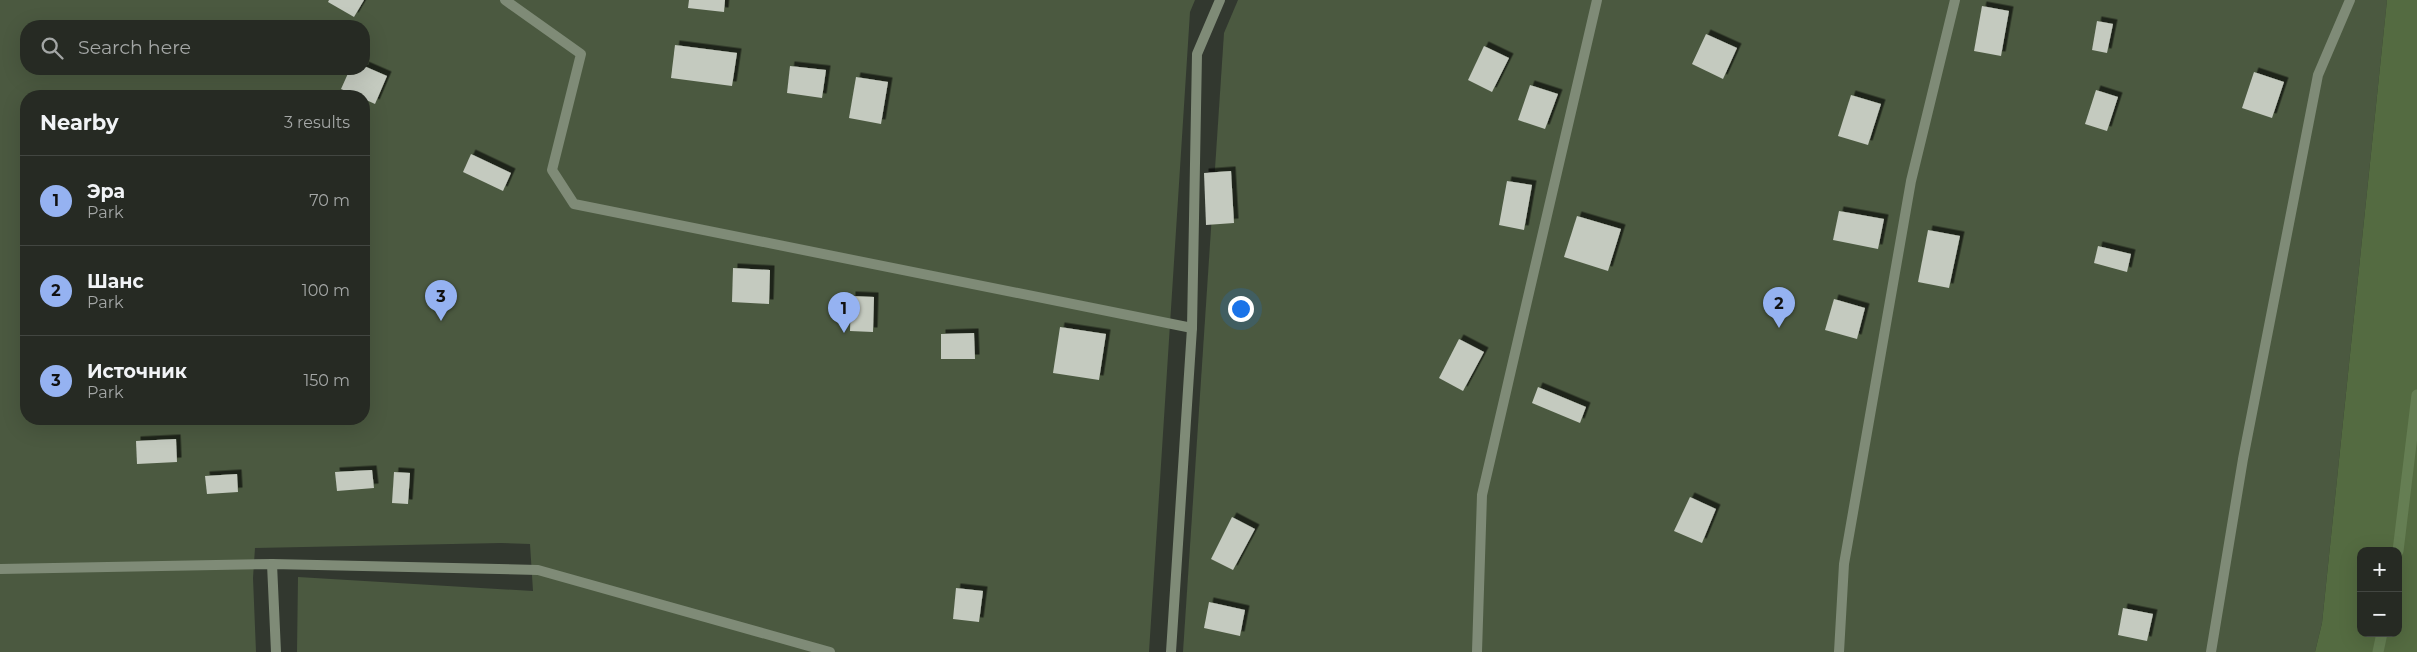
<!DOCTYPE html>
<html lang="en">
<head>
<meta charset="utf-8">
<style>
	body { margin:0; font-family:Montserrat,sans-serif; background:#323630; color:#f1f3f6 }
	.controls { position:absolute; right:15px; bottom:15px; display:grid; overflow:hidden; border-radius:10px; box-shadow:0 5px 20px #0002 }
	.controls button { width:45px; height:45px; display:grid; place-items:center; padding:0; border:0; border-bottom:1px solid #424641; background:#262a23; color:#f1f3f6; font:25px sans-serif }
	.you { position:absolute; left:1240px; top:308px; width:18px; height:18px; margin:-12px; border:4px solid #fff; border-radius:50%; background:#1a73e8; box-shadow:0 0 0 8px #1a73e833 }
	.badge { display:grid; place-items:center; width:32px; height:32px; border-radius:50%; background:#95b2f1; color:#111; font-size:16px; font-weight:700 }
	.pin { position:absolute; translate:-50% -41px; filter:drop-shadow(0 1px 2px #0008) }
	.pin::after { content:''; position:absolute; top:26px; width:18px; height:15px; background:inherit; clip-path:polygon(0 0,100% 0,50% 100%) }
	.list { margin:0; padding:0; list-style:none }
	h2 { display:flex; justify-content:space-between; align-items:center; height:65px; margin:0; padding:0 20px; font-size:21px }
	h2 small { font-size:16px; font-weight:400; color:#a4a7a6 }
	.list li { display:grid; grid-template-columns:32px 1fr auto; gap:15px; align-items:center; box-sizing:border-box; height:90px; padding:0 20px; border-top:1px solid #424641 }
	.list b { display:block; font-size:19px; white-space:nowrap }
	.list p { margin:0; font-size:16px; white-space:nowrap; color:#a4a7a6 }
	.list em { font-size:16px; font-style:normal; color:#a4a7a6 }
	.icon { flex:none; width:28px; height:28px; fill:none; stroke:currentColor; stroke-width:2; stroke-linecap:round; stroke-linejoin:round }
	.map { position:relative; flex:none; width:2417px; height:652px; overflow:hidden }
	.search { position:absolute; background:#262a23; box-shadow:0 5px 20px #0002; left:20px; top:20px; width:350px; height:55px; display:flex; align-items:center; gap:12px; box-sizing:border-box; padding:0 18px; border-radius:20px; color:#a4a7a6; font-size:19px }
	.panel { position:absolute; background:#262a23; box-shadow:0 5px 20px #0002; left:20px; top:90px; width:350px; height:335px; border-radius:20px }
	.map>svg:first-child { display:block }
	.green { fill:#4b5940; fill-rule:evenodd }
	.forest { fill:#546b41; fill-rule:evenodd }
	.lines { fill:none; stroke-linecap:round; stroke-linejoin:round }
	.stream { stroke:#657e53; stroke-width:11 }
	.building { fill:#c4cabf; filter:url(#shadow) }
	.service { stroke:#7f8b77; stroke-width:10 }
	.minor { stroke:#7f8b77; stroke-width:10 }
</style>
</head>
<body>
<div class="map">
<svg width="2417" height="652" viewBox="0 0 2417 652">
	<defs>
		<filter id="shadow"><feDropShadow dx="4.5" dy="-4.5" stdDeviation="0" flood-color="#0009"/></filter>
	</defs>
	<rect width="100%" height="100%" fill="#32382f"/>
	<g class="green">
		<path d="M0 0H1195L1190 12 1149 652H297L298 577 533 591 530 544 501 543 255 548 253 578 256 652H0ZM26 26H364V69H26ZM26 96H364V419H26Z"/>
		<path d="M1238 0H2387L2322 623 2315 652H1183L1224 33Z"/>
	</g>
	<path class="forest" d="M2387 0H2417V652H2315L2322 623ZM2361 551H2398V633H2361Z"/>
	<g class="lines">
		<g class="stream">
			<path d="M2398 551 2417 395"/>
			<path d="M2378 652 2382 633"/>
		</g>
	</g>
	<g class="building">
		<path d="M329 0H364L354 17 328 2Z"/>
		<path d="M689 0H725L724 12 688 8Z"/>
		<path d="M1982 6 2009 11 2001 56 1974 51Z"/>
		<path d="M2097 21 2113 24 2107 53 2092 50Z"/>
		<path d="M1706 34 1737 48 1723 79 1692 64Z"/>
		<path d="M675 45 737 53 732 86 671 78Z"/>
		<path d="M1484 46 1509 58 1492 92 1468 80Z"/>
		<path d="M364 66 387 76 375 104 364 99V96H358L341 89 350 69H364Z"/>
		<path d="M790 66 826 70 822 98 787 93Z"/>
		<path d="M2254 72 2284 82 2272 118 2242 108Z"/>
		<path d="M856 77 888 82 881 124 849 118Z"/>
		<path d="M1530 85 1558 94 1545 129 1518 120Z"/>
		<path d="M2096 90 2118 97 2107 131 2085 124Z"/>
		<path d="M1851 95 1881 104 1868 145 1838 136Z"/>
		<path d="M471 154 511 173 503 191 463 172Z"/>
		<path d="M1231 171 1234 223 1206 225 1204 173Z"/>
		<path d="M1507 181 1532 185 1524 230 1499 225Z"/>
		<path d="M1839 211 1884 219 1878 249 1833 240Z"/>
		<path d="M1577 216 1621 229 1608 271 1564 257Z"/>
		<path d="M1928 230 1960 236 1949 288 1918 282Z"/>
		<path d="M2098 246 2131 254 2127 272 2094 263Z"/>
		<path d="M733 268 770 270 769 304 732 302Z"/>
		<path d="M851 296 874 297 873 332 850 331Z"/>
		<path d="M1834 299 1865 308 1857 339 1825 330Z"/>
		<path d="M1060 327 1106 334 1099 380 1053 373Z"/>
		<path d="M974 333 975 359H941V334Z"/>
		<path d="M1459 339 1484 352 1463 391 1439 378Z"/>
		<path d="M1538 387 1586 407 1580 423 1532 403Z"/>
		<path d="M176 439 177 462 137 464 136 441Z"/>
		<path d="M372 470 374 488 337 491 335 472Z"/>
		<path d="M394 472 410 473 408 504 392 503Z"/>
		<path d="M237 474 238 492 207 494 205 476Z"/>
		<path d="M1690 497 1716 509 1702 543 1674 531Z"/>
		<path d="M1232 517 1255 529 1233 570 1211 559Z"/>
		<path d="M956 588 983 591 979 622 953 619Z"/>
		<path d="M1209 602 1245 610 1240 636 1204 628Z"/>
		<path d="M2123 608 2153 614 2147 641 2118 635Z"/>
	</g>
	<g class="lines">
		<g class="service">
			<path d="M505 0 581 54 552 170 574 204 1192 328"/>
			<path d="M272 564 276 652"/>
			<path d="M0 569 272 564 538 570 830 652"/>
			<path d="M1477 652 1482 495 1597 0"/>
			<path d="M1839 652 1844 564 1911 181 1955 0"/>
			<path d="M2211 652 2243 459 2318 75 2350 0"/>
		</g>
		<path class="minor" d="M1171 652 1192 328 1197 54 1220 0"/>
	</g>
</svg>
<div class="controls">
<button>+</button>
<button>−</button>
</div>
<div class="you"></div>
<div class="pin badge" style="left:844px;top:333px">1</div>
<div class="pin badge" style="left:1779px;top:328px">2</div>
<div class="pin badge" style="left:441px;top:321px">3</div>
<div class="search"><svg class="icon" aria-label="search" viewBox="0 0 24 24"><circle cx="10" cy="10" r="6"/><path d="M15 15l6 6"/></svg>Search here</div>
<section class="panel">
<h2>Nearby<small>3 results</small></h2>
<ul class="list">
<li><span class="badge">1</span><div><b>Эра</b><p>Park</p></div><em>70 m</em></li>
<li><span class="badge">2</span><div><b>Шанс</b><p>Park</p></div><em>100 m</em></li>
<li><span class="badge">3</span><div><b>Источник</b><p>Park</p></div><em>150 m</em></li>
</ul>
</section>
</div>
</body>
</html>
